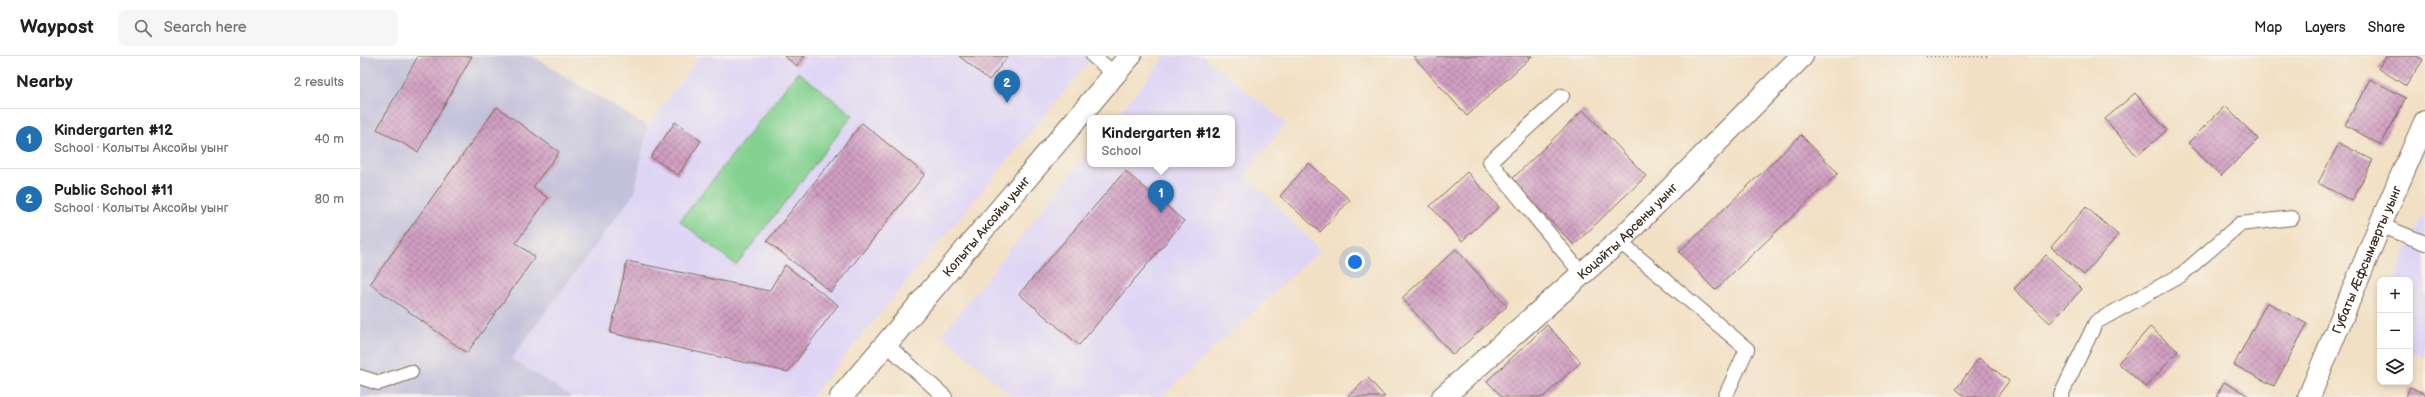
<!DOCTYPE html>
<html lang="en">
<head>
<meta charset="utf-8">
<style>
	body { margin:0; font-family:"Balsamiq Sans",sans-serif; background:#f6f6f6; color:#202124 }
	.controls { position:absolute; right:12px; bottom:12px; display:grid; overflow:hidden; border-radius:8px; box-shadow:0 2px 6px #0003 }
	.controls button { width:36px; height:36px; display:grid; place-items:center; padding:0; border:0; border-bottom:1px solid #e0e0e0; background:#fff; color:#202124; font:20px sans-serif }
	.you { position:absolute; left:995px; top:206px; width:14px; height:14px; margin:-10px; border:3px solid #fff; border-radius:50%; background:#1a73e8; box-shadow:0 0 0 6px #1a73e833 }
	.badge { display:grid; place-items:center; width:26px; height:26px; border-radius:50%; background:#1f6fb2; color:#fff; font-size:13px; font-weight:700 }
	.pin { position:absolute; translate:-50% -33px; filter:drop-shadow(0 1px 2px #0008) }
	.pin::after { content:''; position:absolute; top:21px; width:14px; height:12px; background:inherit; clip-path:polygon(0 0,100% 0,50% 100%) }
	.popup { position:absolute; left:727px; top:59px; width:148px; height:52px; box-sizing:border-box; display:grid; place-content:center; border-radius:8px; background:#fff; filter:drop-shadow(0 1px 3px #0005); font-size:13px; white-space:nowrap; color:#757577 }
	.popup b { font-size:15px; color:#202124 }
	.popup::after { content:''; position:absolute; left:50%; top:100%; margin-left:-8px; border:8px solid transparent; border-top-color:#fff }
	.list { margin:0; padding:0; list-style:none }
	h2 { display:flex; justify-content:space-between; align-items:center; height:52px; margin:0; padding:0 16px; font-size:17px }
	h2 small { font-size:13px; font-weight:400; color:#757577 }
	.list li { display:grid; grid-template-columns:26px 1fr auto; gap:12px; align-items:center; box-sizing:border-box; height:60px; padding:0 16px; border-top:1px solid #e0e0e0 }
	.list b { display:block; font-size:15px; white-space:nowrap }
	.list p { margin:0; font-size:13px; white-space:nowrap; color:#757577 }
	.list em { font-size:13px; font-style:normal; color:#757577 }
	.icon { flex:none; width:22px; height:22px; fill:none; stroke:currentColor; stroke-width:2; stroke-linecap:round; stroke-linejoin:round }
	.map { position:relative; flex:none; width:2065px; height:341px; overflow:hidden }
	header { display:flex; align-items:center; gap:24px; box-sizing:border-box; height:56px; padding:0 20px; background:#fff; border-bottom:1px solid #e0e0e0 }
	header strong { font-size:19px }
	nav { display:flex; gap:22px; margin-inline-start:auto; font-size:14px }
	.search { width:280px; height:36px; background:#f6f6f6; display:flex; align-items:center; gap:10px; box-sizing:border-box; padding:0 14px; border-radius:8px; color:#757577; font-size:15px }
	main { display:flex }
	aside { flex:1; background:#fff }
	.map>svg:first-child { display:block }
	.built { fill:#ded5f5 }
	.industrial { fill:#c3c1db }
	.grass { fill:#84d291; stroke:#607e58 }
	.building { fill:url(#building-cross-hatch) }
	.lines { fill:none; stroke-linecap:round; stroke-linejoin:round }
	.lane-casing { stroke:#7b6a58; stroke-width:16 }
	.street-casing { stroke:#7b6a58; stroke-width:24 }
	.path { stroke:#7b6a58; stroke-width:2.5; stroke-dasharray:1 3; stroke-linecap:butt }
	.lane { stroke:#fff; stroke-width:14 }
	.street { stroke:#fff; stroke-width:22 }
	.labels { text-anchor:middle; stroke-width:3; stroke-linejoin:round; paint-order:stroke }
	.street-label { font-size:13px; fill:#3b2a1e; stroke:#f7f3e8 }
</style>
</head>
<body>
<header>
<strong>Waypost</strong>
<div class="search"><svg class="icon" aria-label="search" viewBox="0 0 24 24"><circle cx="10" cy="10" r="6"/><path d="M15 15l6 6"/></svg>Search here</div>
<nav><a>Map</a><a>Layers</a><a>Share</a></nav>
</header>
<main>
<aside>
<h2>Nearby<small>2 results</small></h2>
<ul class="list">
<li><span class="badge">1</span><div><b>Kindergarten #12</b><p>School · Колыты Аксойы уынг</p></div><em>40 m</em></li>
<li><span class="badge">2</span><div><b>Public School #11</b><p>School · Колыты Аксойы уынг</p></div><em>80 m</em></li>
</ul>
</aside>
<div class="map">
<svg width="2065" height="341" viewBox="0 0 2065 341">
	<defs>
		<pattern id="building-cross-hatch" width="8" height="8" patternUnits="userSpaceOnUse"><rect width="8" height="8" fill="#d09ec2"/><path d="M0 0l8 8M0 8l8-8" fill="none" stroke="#aa819d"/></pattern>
	</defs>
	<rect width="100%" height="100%" fill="#f7f3e8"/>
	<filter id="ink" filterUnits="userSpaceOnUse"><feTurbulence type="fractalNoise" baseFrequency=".025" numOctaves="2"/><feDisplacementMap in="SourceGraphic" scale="8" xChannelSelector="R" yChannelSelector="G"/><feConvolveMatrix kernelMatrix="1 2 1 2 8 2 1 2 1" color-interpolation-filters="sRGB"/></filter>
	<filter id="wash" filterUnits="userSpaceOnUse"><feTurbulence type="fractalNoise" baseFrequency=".012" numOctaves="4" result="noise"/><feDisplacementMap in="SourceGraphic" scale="16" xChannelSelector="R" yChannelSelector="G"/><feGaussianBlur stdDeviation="0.9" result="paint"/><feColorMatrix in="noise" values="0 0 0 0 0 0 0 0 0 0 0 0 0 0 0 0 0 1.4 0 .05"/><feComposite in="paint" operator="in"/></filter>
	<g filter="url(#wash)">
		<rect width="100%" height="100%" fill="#f2e0c4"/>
		<g class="built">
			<path d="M340 0H734L451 341H212L151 303 275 136 287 70Z"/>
			<path d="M806 0H843L926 67 885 119 960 194 801 341H652L582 278 730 94V108H872V62H756Z"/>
			<path d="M2065 154V301L2050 295V224H2034Z"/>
		</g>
		<path class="industrial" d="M0 0H172L287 70 275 136 151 303 212 341H0Z"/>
		<path class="grass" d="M438 16 493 59 376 209 320 165Z"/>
		<g id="blocks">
			<g class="building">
				<path d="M58 0H112L58 96 17 73Z"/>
				<path d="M424 0H445L437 10Z"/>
				<path d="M599 0H648L629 24Z"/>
				<path d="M1053 0H1172L1107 60Z"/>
				<path d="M2027 0H2057L2063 4 2046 30 2018 12Z"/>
				<path d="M2010 23 2046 42 2021 89 1985 69Z"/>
				<path d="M1775 37 1807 74 1777 100 1745 63Z"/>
				<path d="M1865 50 1898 83 1861 120 1828 87Z"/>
				<path d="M137 51 199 96 173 131 188 142 156 187 175 201 107 297 10 228Z"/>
				<path d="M1223 54 1286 120 1214 189 1151 124Z"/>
				<path d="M315 66 341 85 318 119 291 101Z"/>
				<path d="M502 67 565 118 471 236 407 185Z"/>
				<path d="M1441 79 1478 117 1355 234 1319 196Z"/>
				<path d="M1979 87 2013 104 1992 145 1958 127Z"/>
				<path d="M949 107 990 144 960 176 920 140Z"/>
				<path d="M765 115 824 165 719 289 659 238Z"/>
				<path d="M1107 116 1139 151 1102 185 1070 150Z"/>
				<path d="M1726 151 1758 179 1724 219 1691 191Z"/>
				<path d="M1096 193 1147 250 1093 299 1042 242Z"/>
				<path d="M1686 199 1722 233 1690 267 1654 233Z"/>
				<path d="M267 205 409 235 425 209 478 249 428 316 250 277Z"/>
				<path d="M1907 246 1947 268 1914 330 1874 309Z"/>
				<path d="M1187 269 1221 306 1183 341H1142L1127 325Z"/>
				<path d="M1790 271 1818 295 1786 331 1758 307Z"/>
				<path d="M1619 302 1649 325 1637 341H1606L1596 333Z"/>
				<path d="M1008 322 1025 341H987Z"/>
				<path d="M1864 326 1891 341H1856Z"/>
				<path d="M2050 331 2065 338V341H2046Z"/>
			</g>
		</g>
	</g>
	<g filter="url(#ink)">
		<use href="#blocks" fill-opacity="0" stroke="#7b6a58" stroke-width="1"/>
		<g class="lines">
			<g class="lane-casing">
				<g id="lane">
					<path d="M733 0 755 18"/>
					<path d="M1202 40 1130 106 1222 218"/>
					<path d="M2020 169 2065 187"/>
					<path d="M1259 185 1387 293 1365 341"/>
					<path d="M526 288 585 341"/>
					<path d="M0 321 19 327 51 316"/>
					<path d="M1700 341 1736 266 1821 219 1880 168 1932 162"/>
				</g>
			</g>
			<g class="street-casing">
				<g id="street">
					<path id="s1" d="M481 341 770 0"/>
					<path id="s2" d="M1083 341 1259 185 1442 0"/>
					<path id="s3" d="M1949 341 2020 169 2065 66"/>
				</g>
			</g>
			<path class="path" d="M1566 0H1628"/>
			<use href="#lane" class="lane"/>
			<use href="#street" class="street"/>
		</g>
	</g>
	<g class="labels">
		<g class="street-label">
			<text dy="5" stroke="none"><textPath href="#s1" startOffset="224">Колыты Аксойы уынг</textPath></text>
			<text dy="5" stroke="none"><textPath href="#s2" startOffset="248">Коцойты Арсены уынг</textPath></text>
			<text dy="5" stroke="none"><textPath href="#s3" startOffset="149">Губаты Æфсымæрты уынг</textPath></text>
		</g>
	</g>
</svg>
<div class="controls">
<button>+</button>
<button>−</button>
<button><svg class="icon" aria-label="layers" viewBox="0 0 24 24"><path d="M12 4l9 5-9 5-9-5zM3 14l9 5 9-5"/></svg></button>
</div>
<div class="you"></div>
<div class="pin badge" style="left:801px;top:157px">1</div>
<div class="popup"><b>Kindergarten #12</b>School</div>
<div class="pin badge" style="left:647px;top:47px">2</div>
</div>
</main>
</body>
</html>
